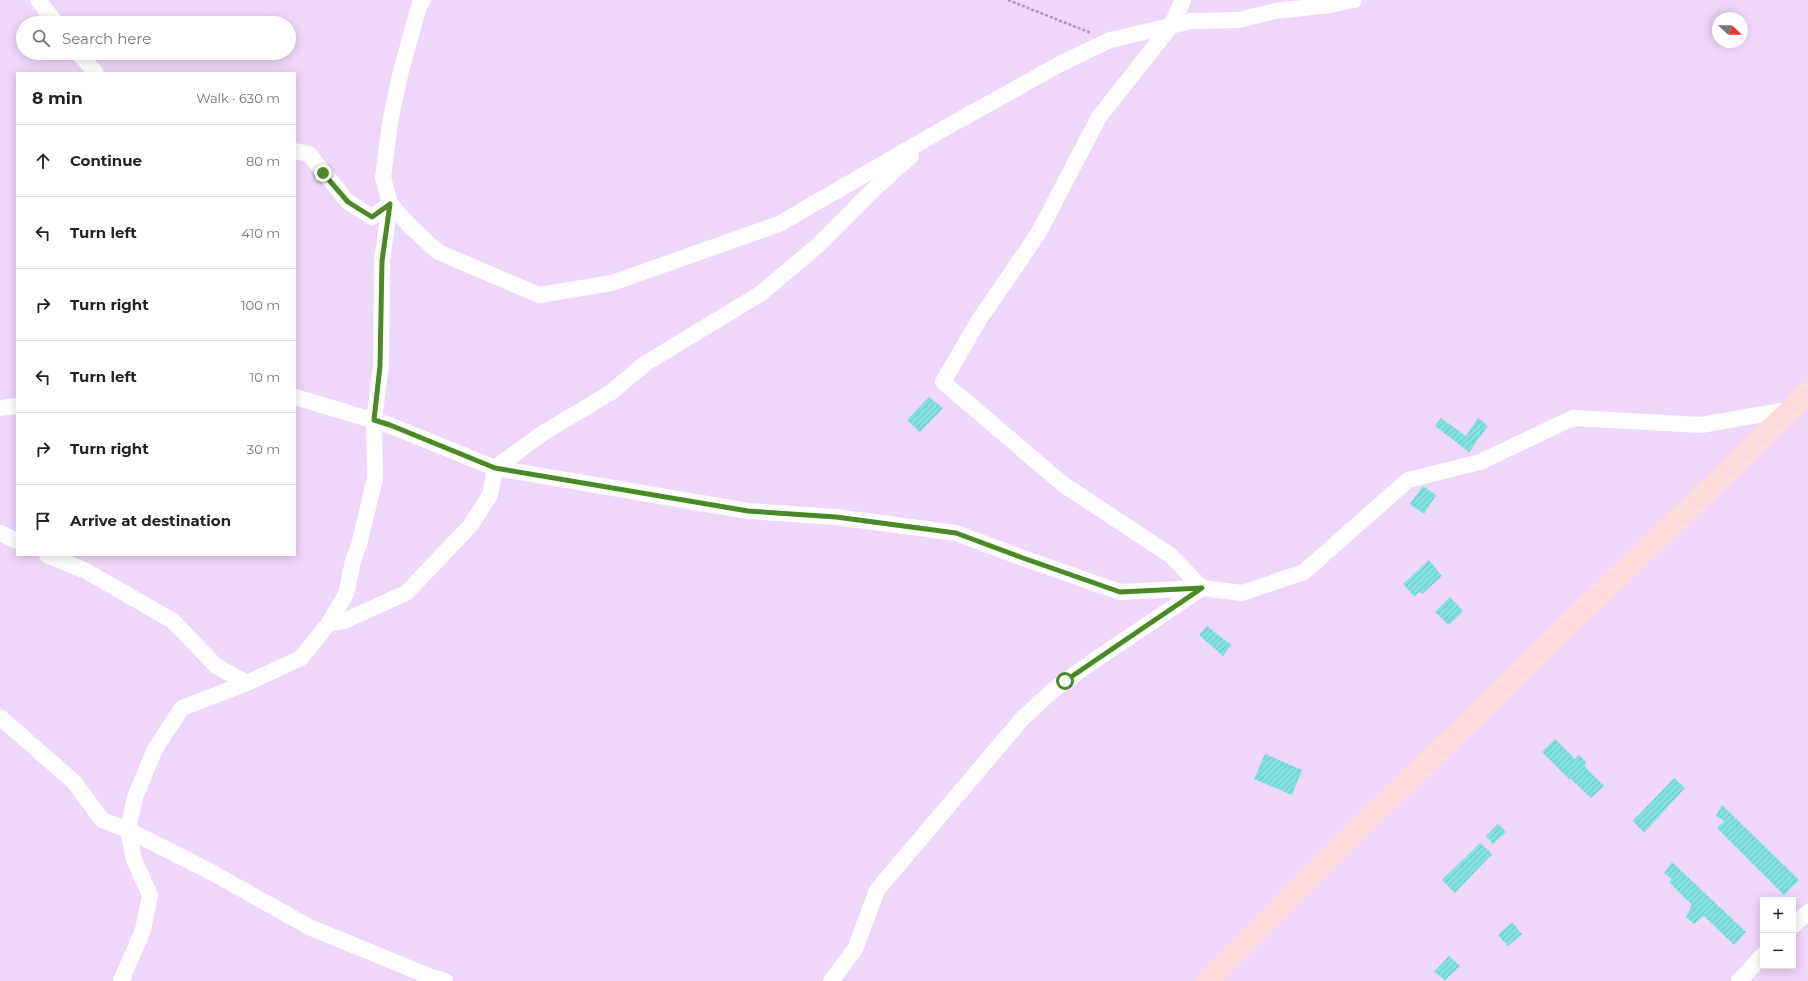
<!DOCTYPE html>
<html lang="en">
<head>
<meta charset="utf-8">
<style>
	body { margin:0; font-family:Montserrat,sans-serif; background:#f6f6f6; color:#222 }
	.controls { position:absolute; right:12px; bottom:12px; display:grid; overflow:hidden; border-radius:0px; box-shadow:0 2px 10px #0003 }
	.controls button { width:36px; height:36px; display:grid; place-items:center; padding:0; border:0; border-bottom:1px solid #e0e0e0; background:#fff; color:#222; font:20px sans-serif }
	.compass { position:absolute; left:1712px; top:12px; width:36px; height:36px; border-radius:50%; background:#fff; box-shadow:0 2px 10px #0003; rotate:111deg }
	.stop { position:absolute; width:12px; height:12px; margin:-9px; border:3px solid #4b8826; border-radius:50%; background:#fff }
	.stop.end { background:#4b8826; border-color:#fff; box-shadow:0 1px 4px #0008 }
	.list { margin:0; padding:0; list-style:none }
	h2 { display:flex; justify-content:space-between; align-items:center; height:52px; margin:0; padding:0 16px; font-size:17px }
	h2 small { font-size:13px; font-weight:400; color:#767676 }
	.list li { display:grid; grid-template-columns:26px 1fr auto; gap:12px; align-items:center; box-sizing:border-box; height:72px; padding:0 16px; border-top:1px solid #e0e0e0 }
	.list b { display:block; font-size:15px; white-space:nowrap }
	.list em { font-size:13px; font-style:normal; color:#767676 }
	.icon { flex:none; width:22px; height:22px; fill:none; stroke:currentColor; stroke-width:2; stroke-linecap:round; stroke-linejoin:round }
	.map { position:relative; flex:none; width:1808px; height:981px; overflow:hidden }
	.search { position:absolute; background:#fff; box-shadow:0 2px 10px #0003; left:16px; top:16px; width:280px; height:44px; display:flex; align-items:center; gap:10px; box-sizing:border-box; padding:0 14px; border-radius:22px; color:#767676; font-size:15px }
	.panel { position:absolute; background:#fff; box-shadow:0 2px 10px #0003; left:16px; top:72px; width:280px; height:484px; border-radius:0px }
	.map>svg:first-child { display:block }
	.building { fill:url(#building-hatch) }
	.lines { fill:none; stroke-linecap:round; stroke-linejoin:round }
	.path { stroke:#ae99b8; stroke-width:2.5; stroke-dasharray:3 2; stroke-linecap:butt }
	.street { stroke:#fff; stroke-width:16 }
	.primary { stroke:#ffdbdc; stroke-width:22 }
	.route { stroke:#4b8826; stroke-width:5 }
</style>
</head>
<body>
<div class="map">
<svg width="1808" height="981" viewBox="0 0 1808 981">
	<defs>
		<pattern id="building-hatch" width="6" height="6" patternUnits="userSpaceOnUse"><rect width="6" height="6" fill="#81e0e0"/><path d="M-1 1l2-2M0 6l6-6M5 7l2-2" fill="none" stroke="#71c1c2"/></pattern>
	</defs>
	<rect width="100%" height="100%" fill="#efd7fa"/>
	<g class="building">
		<path d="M929 397 943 408 920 432 907 420Z"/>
		<path d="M1441 418 1466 436 1478 418 1488 426 1469 452 1435 426Z"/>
		<path d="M1423 486 1436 495 1424 514 1410 504Z"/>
		<path d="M1429 560 1442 576 1422 594 1420 592 1414 596 1403 584Z"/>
		<path d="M1450 597 1463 611 1449 625 1435 612Z"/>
		<path d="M1207 626 1231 645 1223 656 1199 635Z"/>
		<path d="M1555 739 1575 759 1579 755 1587 763 1584 766 1604 786 1591 798 1571 779 1570 780 1542 752Z"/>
		<path d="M1265 754 1302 770 1292 795 1254 779Z"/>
		<path d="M1674 778 1685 788 1644 833 1633 821Z"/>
		<path d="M1722 805 1799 880 1784 895 1717 828 1724 821 1716 816Z"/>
		<path d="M1498 824 1506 832 1493 844 1486 836Z"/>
		<path d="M1480 843 1492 854 1455 893 1442 880Z"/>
		<path d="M1672 862 1746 932 1734 945 1704 916 1694 924 1686 917 1692 905 1669 882 1672 879 1664 873Z"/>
		<path d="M1512 922 1522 934 1508 946 1498 935Z"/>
		<path d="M1449 956 1460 966 1445 980 1434 972Z"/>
	</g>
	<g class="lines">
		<path class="path" d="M1008 0 1091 33"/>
		<g class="street">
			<path d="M38 0 56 23"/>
			<path d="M423 0 419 6 400 75 390 122 383 177 390 204 411 227 438 252 539 295 612 283 779 224 938 132 1062 63 1110 40 1192 21 1239 20 1275 11 1330 5 1354 0"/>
			<path d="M1183 0 1171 26 1099 117 1038 234 979 320 943 382 1064 485 1170 555 1202 588 1242 593 1304 572 1408 480 1480 462 1573 418 1701 425 1792 409"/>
			<path d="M78 53 96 73"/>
			<path d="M295 151 309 154 348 202 372 217 390 204"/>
			<path d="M295 397 389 425 495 468 748 511 836 517 956 533 1023 558 1120 592 1202 588"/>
			<path d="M0 408 17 406"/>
			<path d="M0 533 17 541"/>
			<path d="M47 555 86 571 173 621 216 666 247 683"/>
			<path d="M329 623 344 621 406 593 471 525 490 495 495 468 543 433 610 393 646 363 760 294 816 247 873 190 911 156"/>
			<path d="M0 717 74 782 102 820 128 830 213 873 309 927 431 977 445 981"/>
			<path d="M1793 926 1808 912"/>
			<path d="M121 981 143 930 150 895 134 860 128 830 135 797 155 749 182 708 247 683 301 658 329 623 346 594 353 561 359 545 375 478 374 420 381 366 382 261 390 204"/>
			<path d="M831 981 855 949 877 890 1022 719 1053 690 1089 664 1202 588"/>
			<path d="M1739 981 1763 955"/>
		</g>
		<path class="primary" d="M1207 981 1389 799 1808 393"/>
	</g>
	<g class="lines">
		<path class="route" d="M323 173 348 202 372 217 390 204 382 261 380 366 374 420 390 425 495 468 748 511 836 517 956 533 1023 558 1120 592 1202 588 1065 681"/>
	</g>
</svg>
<div class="controls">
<button>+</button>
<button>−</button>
</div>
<svg class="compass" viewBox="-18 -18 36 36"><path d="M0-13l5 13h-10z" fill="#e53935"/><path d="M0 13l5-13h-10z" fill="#767676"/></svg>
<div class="stop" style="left:1065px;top:681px"></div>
<div class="stop end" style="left:323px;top:173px"></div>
<div class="search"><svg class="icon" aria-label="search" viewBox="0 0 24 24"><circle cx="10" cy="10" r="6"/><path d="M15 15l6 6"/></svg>Search here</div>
<section class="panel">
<h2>8 min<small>Walk · 630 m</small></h2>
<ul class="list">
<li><svg class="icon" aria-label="ahead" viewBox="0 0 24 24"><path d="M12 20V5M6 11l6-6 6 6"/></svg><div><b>Continue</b></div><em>80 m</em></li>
<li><svg class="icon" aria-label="left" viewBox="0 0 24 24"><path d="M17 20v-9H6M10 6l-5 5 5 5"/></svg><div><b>Turn left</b></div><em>410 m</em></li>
<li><svg class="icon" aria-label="right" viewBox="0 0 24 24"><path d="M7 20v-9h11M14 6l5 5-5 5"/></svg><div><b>Turn right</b></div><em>100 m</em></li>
<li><svg class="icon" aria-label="left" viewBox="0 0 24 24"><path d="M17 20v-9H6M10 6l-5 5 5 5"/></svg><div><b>Turn left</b></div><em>10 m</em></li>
<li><svg class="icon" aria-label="right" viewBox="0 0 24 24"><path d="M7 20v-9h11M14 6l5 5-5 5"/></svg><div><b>Turn right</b></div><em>30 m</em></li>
<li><svg class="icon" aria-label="arrive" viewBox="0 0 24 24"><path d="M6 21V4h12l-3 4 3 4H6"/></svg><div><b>Arrive at destination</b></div></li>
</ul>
</section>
</div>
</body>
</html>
